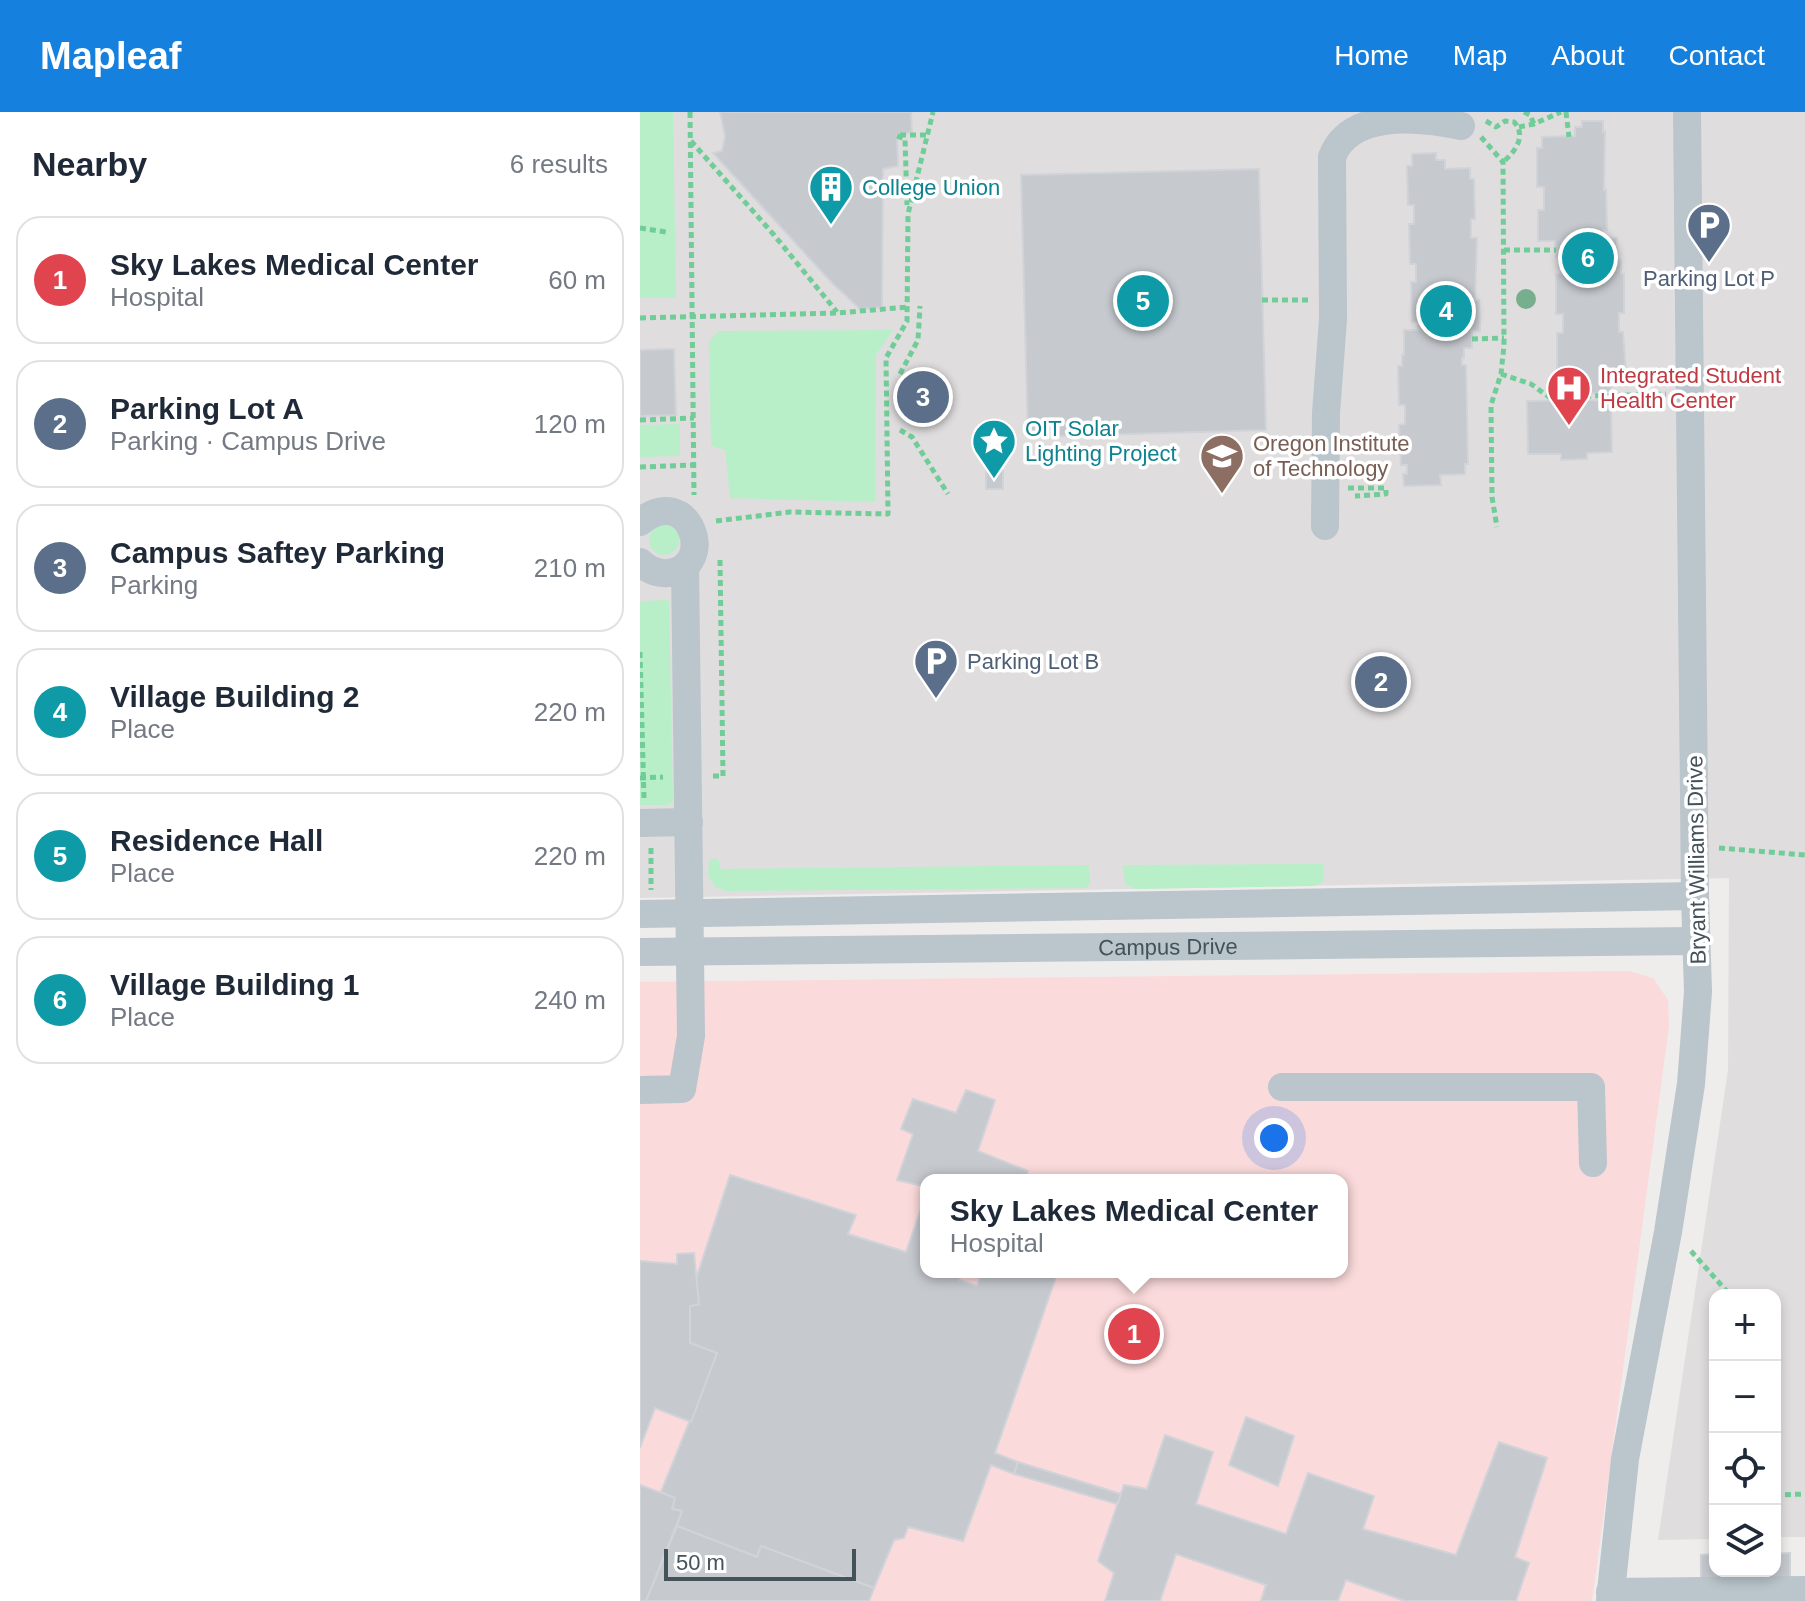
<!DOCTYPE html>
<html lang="en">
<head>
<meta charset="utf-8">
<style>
	body { margin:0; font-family:Helvetica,sans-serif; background:#f6f6f7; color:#1f2937 }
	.controls { position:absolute; right:24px; bottom:24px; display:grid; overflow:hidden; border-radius:16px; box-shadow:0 4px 12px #0003 }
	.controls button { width:72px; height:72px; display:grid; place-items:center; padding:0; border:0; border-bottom:2px solid #e0e1e3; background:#fff; color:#1f2937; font:40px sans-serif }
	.scale { position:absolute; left:24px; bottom:20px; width:192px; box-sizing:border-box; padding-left:8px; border:4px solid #44525a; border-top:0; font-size:22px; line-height:28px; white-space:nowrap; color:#44525a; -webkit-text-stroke:6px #fff; paint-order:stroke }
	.you { position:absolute; left:634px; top:1026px; width:28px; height:28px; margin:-20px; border:6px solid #fff; border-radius:50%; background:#1a73e8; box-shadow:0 0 0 12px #1a73e833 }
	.badge { display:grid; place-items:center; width:52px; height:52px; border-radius:50%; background:#1680df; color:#fff; font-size:26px; font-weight:700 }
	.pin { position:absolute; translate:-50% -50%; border:4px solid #fff; box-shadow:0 2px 8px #0006 }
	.popup { position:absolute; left:280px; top:1062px; width:428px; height:104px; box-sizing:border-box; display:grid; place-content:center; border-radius:16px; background:#fff; filter:drop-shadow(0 2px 6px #0005); font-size:26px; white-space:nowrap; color:#747a83 }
	.popup b { font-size:30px; color:#1f2937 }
	.popup::after { content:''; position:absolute; left:50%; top:100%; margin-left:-16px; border:16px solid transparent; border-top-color:#fff }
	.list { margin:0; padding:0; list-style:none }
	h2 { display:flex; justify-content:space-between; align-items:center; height:104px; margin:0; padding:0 32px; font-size:34px }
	h2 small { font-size:26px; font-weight:400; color:#747a83 }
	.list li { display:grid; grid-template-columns:52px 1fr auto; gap:24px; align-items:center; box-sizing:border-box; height:128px; margin:0 16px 16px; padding:0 16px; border:2px solid #e0e1e3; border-radius:24px }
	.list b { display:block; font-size:30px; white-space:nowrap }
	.list p { margin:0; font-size:26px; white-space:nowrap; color:#747a83 }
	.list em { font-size:26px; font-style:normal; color:#747a83 }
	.icon { flex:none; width:44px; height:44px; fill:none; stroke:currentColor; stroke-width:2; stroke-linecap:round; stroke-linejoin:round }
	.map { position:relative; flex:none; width:1165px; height:1489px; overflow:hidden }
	header { display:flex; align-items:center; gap:48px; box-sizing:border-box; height:112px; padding:0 40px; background:#1680df; color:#fff }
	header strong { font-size:38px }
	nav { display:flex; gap:44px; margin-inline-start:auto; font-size:28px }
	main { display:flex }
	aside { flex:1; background:#fff }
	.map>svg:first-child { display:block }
	.education { fill:#e0ddde }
	.medical { fill:#fbdadb; fill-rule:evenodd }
	.green { fill:#b9efc8 }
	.building { fill:#c6cacf; stroke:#d0d3d8; stroke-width:2 }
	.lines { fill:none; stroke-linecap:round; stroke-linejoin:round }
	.path { stroke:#70cd97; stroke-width:5; stroke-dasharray:6 4; stroke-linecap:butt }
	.minor { stroke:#bac5cc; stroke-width:28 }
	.tree { fill:#77ae8d }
	.labels { text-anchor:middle; stroke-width:7; stroke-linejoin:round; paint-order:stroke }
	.culture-label { font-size:22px; fill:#0d838f; stroke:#fff; text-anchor:start }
	.service-label { font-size:22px; fill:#4e5e75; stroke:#fff }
	.health-label { font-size:22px; fill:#be3a42; stroke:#fff; text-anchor:start }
	.education-label { font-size:22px; fill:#785e54; stroke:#fff; text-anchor:start }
	.street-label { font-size:22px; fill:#44525a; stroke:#fff }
</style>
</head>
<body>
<header>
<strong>Mapleaf</strong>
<nav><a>Home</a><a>Map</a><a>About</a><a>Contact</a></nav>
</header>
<main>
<aside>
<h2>Nearby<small>6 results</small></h2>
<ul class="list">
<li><span class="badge" style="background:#e0444e">1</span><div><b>Sky Lakes Medical Center</b><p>Hospital</p></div><em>60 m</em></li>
<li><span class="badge" style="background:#5c6f8a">2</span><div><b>Parking Lot A</b><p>Parking · Campus Drive</p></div><em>120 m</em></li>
<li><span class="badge" style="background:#5c6f8a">3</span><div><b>Campus Saftey Parking</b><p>Parking</p></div><em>210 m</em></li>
<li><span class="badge" style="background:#0f9aa8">4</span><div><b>Village Building 2</b><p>Place</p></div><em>220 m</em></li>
<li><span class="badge" style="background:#0f9aa8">5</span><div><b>Residence Hall</b><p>Place</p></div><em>220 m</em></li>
<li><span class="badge" style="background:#0f9aa8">6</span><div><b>Village Building 1</b><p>Place</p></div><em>240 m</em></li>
</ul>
</aside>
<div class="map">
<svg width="1165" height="1489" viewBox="0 0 1165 1489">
	<rect width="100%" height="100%" fill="#efecec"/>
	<path class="education" d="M0 0H1165V1425H1135V1183H1075V1427L1018 1428 1088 958 1089 766 0 786Z"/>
	<path class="medical" d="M989 859 1013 866 1028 888 1029 914 952 1489H0V870ZM286 1068H702V1160H286Z"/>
	<g class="green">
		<path d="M0 0H33L36 186H0Z"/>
		<path d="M253 218 236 243 235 390 90 386 85 338 71 334 69 228 80 219Z"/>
		<path d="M40 312V344L0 345V313Z"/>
		<circle cx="24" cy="428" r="15"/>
		<path d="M29 488 33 689 28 693H0V489Z"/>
		<path d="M69 747H78L81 757 449 753 450 771 447 776 86 779 75 775 68 763Z"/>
		<path d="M683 752V770L674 774 495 777 485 772 483 753Z"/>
	</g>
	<g class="building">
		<path d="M80 0H271L272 20 257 24 258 54 243 57 242 195 220 197 192 171 73 41 82 39 85 24Z"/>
		<path d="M942 9H963V20L965 19 964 78H966L967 118H963V126H977V146L981 150V162H984V201H979V220H983L986 260H983V271H971V282L932 281V271H924V261H917V221H923V202H916V162H921V154H919V145H916L915 129H898V98H904V75H897V36H902V25L935 24V15H942Z"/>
		<path d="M796 41V48H805V57L830 56V67H834L835 107H831V126H837L835 188H839L840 219H832V236H824V246H822V253H826L828 352H825V362L800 363 801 373 764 374 763 362H767V353H761L759 313 765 312V293H759L758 254H762V243H764V218H778V210H772L771 170H776V152H770L769 112H774V93H768L767 54H772V42Z"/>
		<path d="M619 57 626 318 388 325 381 63Z"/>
		<path d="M34 237 36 303 0 304V238Z"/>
		<path d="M971 288 972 340 947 341V347L921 348V342H888L887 289Z"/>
		<rect x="346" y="359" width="17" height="18"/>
		<path d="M326 978 355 988 338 1039 388 1059 385 1068H286V1075L257 1068 273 1022 261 1017 273 987 316 1001Z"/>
		<path d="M90 1063 216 1103 208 1122 266 1140 286 1082V1160H321L319 1168 337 1174 342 1160 417 1162 355 1341 378 1350 374 1362 351 1353 323 1429 268 1415 264 1426 254 1428 234 1476 121 1434 117 1445 37 1414 42 1399 32 1397 35 1386 21 1380 77 1241 50 1231V1194L59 1192 56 1167Z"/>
		<path d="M54 1141 59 1192 50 1194V1231L77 1241 51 1310 15 1296 0 1336V1149L37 1152V1142Z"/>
		<path d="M606 1305 654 1324 638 1374 589 1353Z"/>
		<path d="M525 1323 573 1340 556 1392 646 1422 668 1361 734 1384 723 1417 816 1443 859 1330 907 1346 875 1445 889 1451 876 1489H765L706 1468 698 1489H621L626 1473 536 1442 520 1489H465L474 1461 458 1449 484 1373 507 1377Z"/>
		<path d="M378 1350 481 1382 477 1392 374 1362Z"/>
		<path d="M0 1373 35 1386 32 1397 42 1399 6 1489H0Z"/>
		<path d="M37 1414 117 1445 121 1434 234 1476 229 1489H6Z"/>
		<path d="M1150 1441V1469L1061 1470V1443L1075 1442V1459H1135V1442Z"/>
	</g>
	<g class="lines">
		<g class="path">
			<path d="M50 0 54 383"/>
			<path d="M884 0 890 3 894 12"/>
			<path d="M926 0 929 25"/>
			<path d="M846 9 856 15 865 9 874 10C887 24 875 40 863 50"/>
			<path d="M879 15 894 12 921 0"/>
			<path d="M260 23H287"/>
			<path d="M257 24 265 27 267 93"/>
			<path d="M841 25 863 50 864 233 861 262 851 293 852 385 857 415"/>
			<path d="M51 29 134 123 197 200"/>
			<path d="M0 116 26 120"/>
			<path d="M864 138H916"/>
			<path d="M622 188H669"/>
			<path d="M0 206 197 201 268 195"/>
			<path d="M832 227 864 226"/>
			<path d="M260 262 278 228 280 194"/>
			<path d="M861 262 891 272 909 285 1026 282"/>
			<path d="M0 308 54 306"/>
			<path d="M260 318 272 325 308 382"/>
			<path d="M0 355 55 353"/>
			<path d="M708 376H746V382L715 384"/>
			<path d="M76 409 150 400 248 402 246 246 267 209 268 102 293 0"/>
			<path d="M0 540 4 687"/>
			<path d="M73 664H83L80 448"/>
			<path d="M0 666 23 665"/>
			<path d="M11 736V778"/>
			<path d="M1079 736 1165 743"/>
			<path d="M1051 1139 1090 1183"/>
			<path d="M1135 1383 1165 1382"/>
		</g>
		<g class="minor">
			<path d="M0 410C49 369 79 455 28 461 17 462 8 458 0 450"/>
			<path d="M685 414 686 301 693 207 692 45C709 0 773 4 821 14"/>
			<path d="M0 711 49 710"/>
			<path d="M0 802 1055 784"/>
			<path id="s1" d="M0 840 1056 829"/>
			<path d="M642 975H951L953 1051"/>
			<path d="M0 978 42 977 51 924 45 454"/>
			<path d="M970 1480 1165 1478"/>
			<path d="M970 1489 985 1347 1028 1120 1051 972 1058 880 1055 784 1047 0"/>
		</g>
	</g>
	<circle class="tree" cx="886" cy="187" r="10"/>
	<defs>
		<g id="building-pin" transform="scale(2.3)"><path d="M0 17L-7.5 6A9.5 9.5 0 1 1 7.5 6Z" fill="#0f9aa8" stroke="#fff"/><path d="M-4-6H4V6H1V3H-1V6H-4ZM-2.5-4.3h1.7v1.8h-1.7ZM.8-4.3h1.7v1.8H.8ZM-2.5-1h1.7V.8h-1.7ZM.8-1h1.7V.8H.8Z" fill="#fff"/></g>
		<g id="parking-pin" transform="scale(2.3)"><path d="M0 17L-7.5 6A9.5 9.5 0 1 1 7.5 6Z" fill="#5c6f8a" stroke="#fff"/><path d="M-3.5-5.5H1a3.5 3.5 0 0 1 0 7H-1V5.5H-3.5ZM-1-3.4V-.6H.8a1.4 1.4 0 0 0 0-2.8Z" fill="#fff"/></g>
		<g id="hospital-pin" transform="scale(2.3)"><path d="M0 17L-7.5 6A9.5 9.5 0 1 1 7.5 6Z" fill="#e0444e" stroke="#fff"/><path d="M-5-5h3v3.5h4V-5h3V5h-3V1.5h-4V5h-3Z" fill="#fff"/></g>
		<g id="sight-pin" transform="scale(2.3)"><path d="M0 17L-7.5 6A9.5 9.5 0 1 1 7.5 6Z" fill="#0f9aa8" stroke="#fff"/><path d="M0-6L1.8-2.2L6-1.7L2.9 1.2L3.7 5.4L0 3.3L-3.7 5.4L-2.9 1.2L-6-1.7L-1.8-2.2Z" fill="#fff"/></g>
		<g id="university-pin" transform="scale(2.3)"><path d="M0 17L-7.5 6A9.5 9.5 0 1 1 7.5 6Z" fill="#8d6e63" stroke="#fff"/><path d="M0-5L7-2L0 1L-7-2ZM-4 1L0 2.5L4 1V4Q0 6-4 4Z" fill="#fff"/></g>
	</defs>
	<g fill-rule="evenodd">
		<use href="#building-pin" x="191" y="75"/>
		<use href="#parking-pin" x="1069" y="113"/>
		<use href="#hospital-pin" x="929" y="276"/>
		<use href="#sight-pin" x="354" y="329"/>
		<use href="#university-pin" x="582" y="344"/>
		<use href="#parking-pin" x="296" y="549"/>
	</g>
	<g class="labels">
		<g class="culture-label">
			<text x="222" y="83">College Union</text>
			<text x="385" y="324">OIT Solar<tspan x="385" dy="25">Lighting Project</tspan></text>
		</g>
		<g class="service-label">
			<text x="1069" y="174">Parking Lot P</text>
			<text x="327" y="557" text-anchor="start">Parking Lot B</text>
		</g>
		<g class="health-label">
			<text x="960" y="271">Integrated Student<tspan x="960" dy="25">Health Center</tspan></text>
		</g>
		<g class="education-label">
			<text x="613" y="339">Oregon Institute<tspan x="613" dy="25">of Technology</tspan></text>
		</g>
		<g class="street-label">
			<text transform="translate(1056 748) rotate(-91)" y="8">Bryant Williams Drive</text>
			<text dy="8" stroke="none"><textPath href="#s1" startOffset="528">Campus Drive</textPath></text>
		</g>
	</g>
</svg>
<div class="controls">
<button>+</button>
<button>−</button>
<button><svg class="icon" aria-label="locate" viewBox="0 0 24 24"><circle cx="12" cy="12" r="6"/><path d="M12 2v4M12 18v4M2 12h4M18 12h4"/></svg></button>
<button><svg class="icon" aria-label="layers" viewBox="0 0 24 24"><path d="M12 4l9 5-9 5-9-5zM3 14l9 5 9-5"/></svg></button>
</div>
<div class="scale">50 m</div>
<div class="you"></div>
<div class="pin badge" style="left:494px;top:1222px;background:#e0444e">1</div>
<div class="popup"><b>Sky Lakes Medical Center</b>Hospital</div>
<div class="pin badge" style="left:741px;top:570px;background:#5c6f8a">2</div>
<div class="pin badge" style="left:283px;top:285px;background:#5c6f8a">3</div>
<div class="pin badge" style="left:806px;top:199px;background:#0f9aa8">4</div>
<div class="pin badge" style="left:503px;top:189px;background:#0f9aa8">5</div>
<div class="pin badge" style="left:948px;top:146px;background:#0f9aa8">6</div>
</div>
</main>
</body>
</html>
